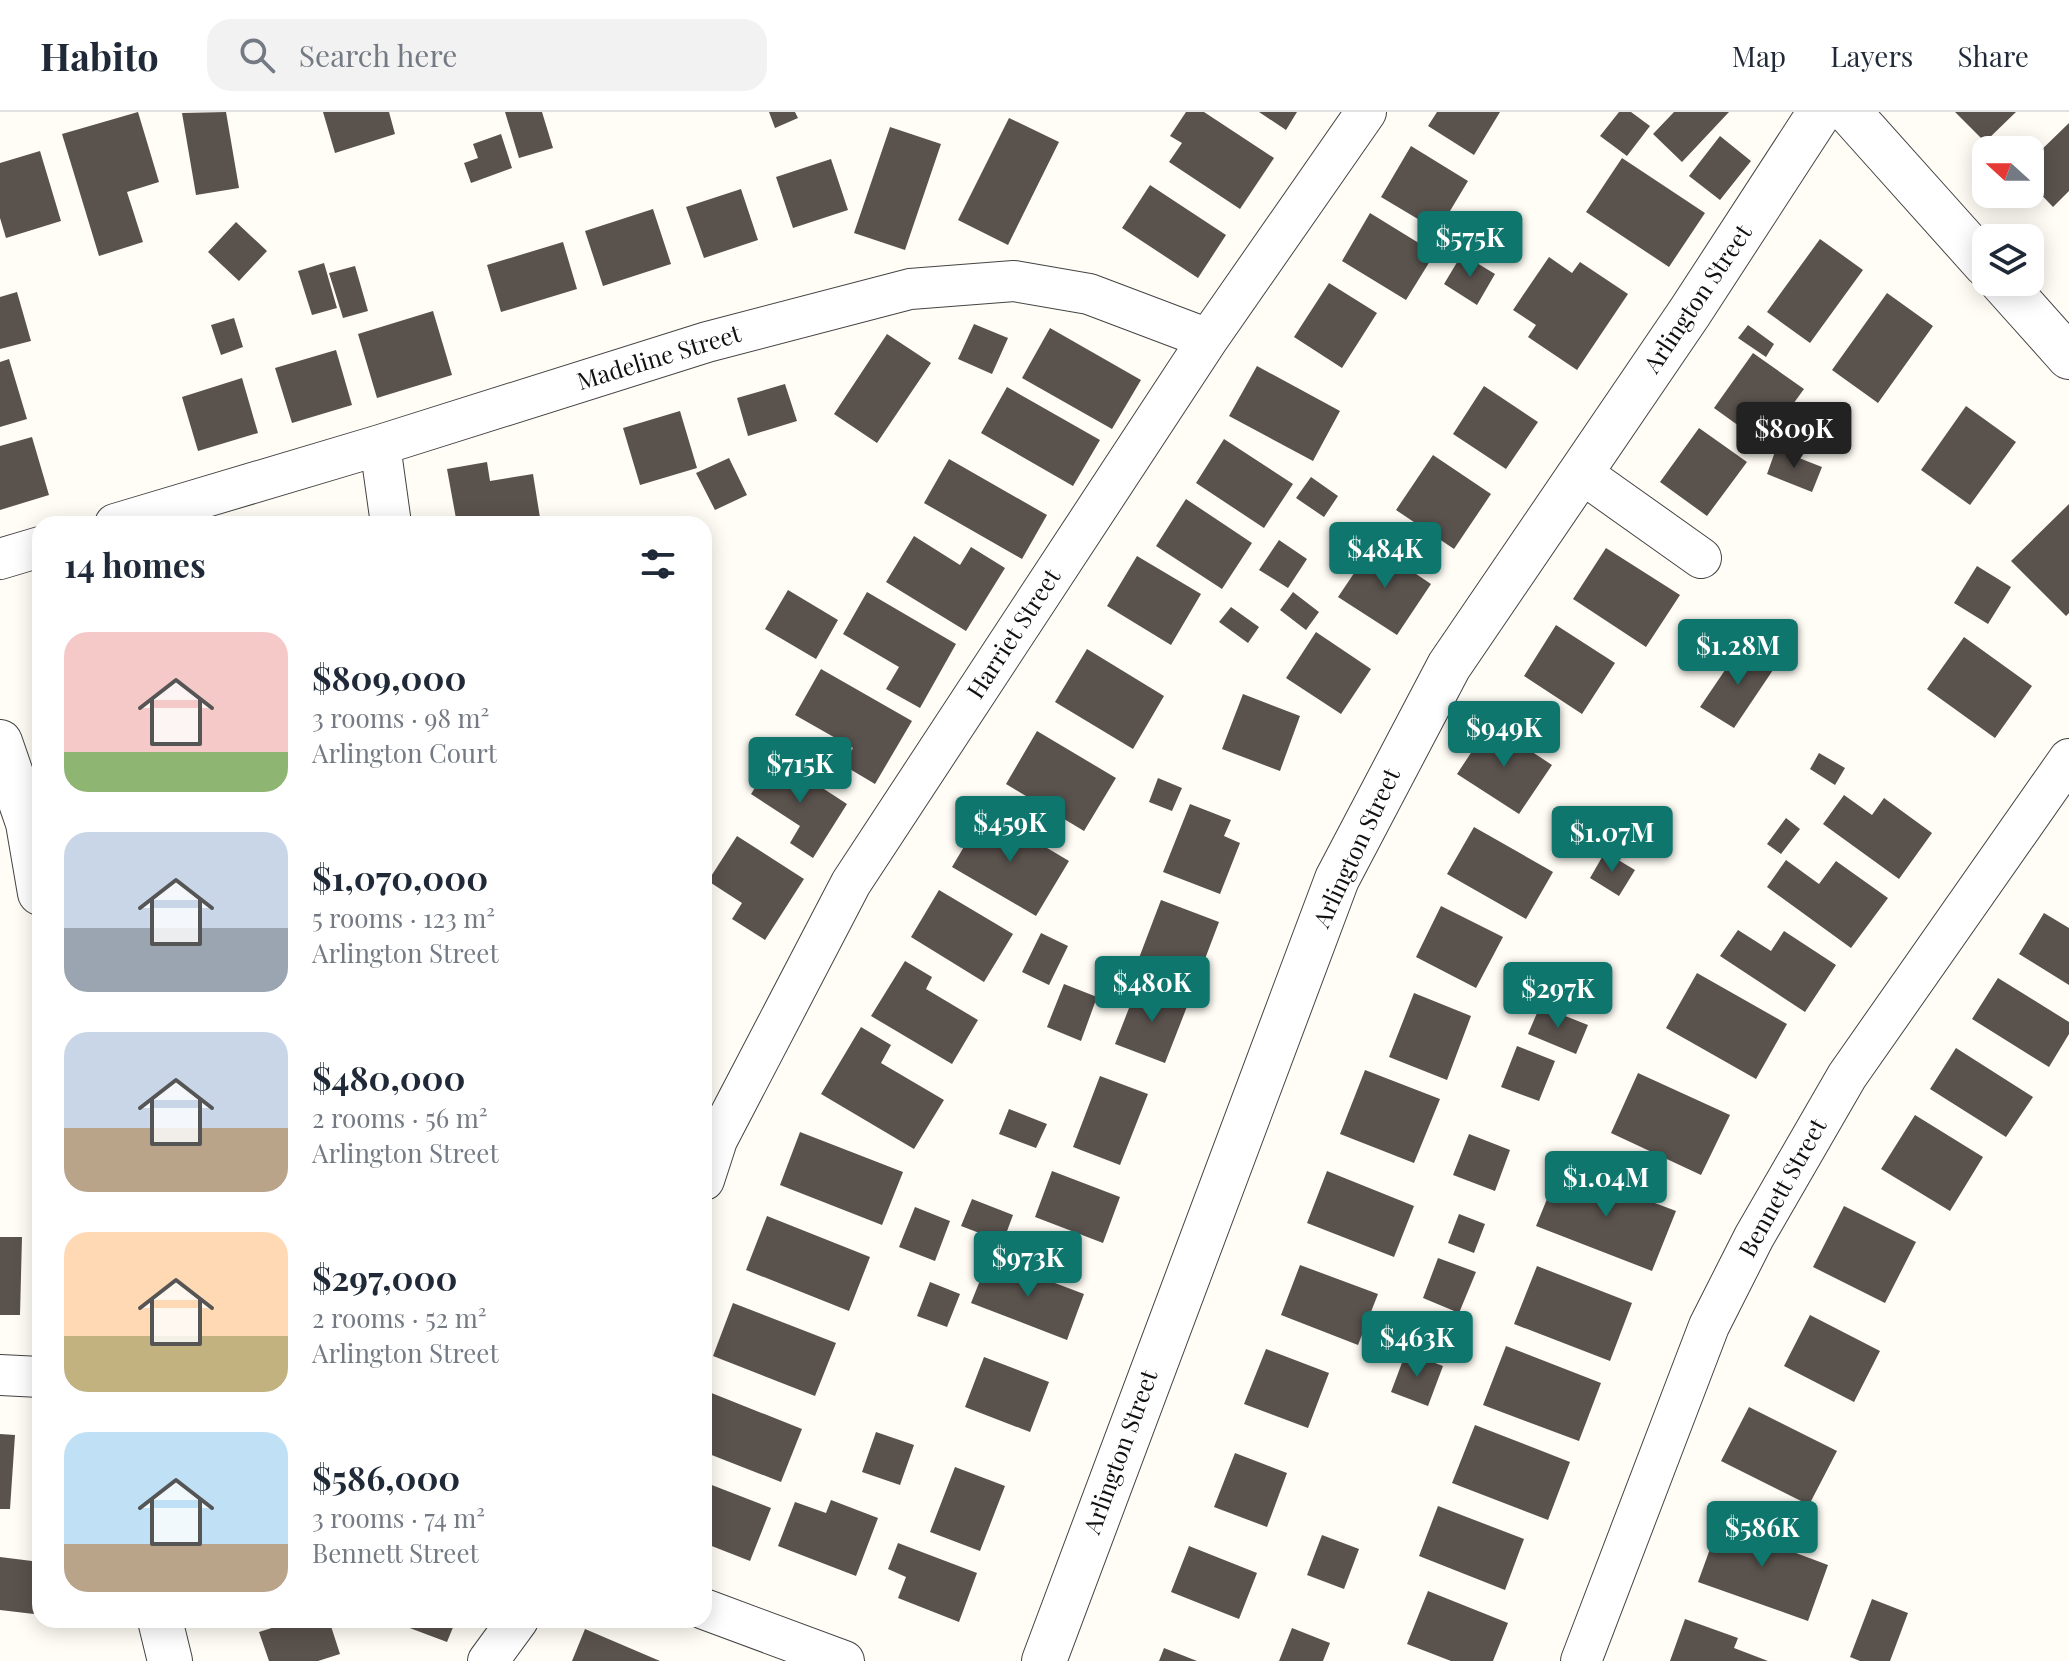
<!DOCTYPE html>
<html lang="en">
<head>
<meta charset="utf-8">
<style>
	body { margin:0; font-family:"Playfair Display",serif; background:#f2f2f3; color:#1f2937; height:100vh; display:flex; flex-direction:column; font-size:30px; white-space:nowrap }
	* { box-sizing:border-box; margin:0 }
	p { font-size:26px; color:#747a83 }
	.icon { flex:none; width:44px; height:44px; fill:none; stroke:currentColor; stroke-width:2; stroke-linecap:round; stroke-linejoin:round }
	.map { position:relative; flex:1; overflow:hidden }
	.sheet { position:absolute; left:32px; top:404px; width:680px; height:1112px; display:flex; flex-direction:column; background:#fff; border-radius:24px; box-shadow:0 4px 20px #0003 }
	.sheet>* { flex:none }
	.needle { width:52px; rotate:291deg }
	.fabs { position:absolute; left:1972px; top:24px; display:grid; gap:16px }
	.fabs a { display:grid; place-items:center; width:72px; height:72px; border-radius:16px; background:#fff; box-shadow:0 4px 20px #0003; font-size:40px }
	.price { position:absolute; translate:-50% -68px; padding:0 18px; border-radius:8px; background:#0f766e; color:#fff; font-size:26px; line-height:52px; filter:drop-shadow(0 2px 4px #0008) }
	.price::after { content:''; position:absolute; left:50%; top:48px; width:24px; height:18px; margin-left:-12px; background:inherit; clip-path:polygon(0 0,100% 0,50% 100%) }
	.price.selected { background:#222; color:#fff }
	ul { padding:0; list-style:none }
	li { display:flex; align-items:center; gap:24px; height:200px; padding:0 32px }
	li span { display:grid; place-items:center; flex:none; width:224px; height:160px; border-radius:24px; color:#555 }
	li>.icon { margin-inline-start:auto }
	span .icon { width:96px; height:96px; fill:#fffc; stroke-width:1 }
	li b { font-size:34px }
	h2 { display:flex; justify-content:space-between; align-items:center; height:96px; padding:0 32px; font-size:34px }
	header { display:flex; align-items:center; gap:48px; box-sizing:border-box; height:112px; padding:0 40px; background:#fff; border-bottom:2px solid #e0e1e3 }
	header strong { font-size:38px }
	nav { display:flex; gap:44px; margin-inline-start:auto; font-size:28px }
	.search { width:560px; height:72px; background:#f2f2f3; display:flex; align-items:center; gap:20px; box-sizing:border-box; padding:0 28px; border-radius:24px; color:#747a83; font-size:30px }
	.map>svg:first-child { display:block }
	.building { fill:#5a524d }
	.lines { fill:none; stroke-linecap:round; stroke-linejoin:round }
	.minor-casing { stroke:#444; stroke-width:42 }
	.tertiary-casing { stroke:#444; stroke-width:46 }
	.minor { stroke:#fff; stroke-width:40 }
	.tertiary { stroke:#fff; stroke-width:44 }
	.labels { text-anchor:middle; stroke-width:8; stroke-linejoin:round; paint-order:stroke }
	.street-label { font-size:24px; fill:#111; stroke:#fff }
</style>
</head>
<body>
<header>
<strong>Habito</strong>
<div class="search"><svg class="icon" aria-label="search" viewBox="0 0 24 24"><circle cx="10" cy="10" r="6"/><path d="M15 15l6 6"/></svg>Search here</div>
<nav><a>Map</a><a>Layers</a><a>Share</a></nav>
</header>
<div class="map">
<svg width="2069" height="1549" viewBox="0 0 2069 1549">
	<rect width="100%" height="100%" fill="#fffdf5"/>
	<path class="building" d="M138,0L159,70L127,80L143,130L99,144L62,22Z
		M226,0L239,76L196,83L182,1Z
		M323,0H389L395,22L335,41Z
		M505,0H542L553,36L519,46Z
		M769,0H795L798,6L775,16Z
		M1186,0H1204L1274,46L1240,97L1169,50L1182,31L1170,24Z
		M1259,0H1297L1286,18Z
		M1437,0H1500L1474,43L1428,14Z
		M1619,0H1631L1650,14L1627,44L1600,24Z
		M1674,0H1729L1682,50L1653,22Z
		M1955,0H2016L1985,30Z
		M1009,6L1059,30L1008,133L958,108Z
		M2069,11V79L2053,95L2030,71V49Z
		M890,15L941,32L905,138L854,121Z
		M501,22L512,56L471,71L464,51L478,46L473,32Z
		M1720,24L1751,49L1720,88L1689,64Z
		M1411,34L1468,69L1438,119L1381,85Z
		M40,39L61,109L6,126L0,106V51Z
		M1622,46L1705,101L1669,155L1586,100Z
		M831,47L848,98L793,116L776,65Z
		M1150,73L1226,123L1198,166L1122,116Z
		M741,77L758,128L704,146L686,95Z
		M653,97L671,152L603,174L585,119Z
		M1370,101L1435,141L1406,188L1342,149Z
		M236,110L267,139L239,169L208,140Z
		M1820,127L1863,158L1810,231L1767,200Z
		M563,130L577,177L501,200L487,153Z
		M1462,142L1495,162L1477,193L1444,172Z
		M1549,145L1572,161L1580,150L1628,182L1577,258L1528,225L1536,213L1513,198Z
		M324,151L337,196L312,203L298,159Z
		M355,154L368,199L343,206L329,161Z
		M1329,171L1377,201L1342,256L1294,225Z
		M17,180L31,229L0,237V185Z
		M1887,181L1933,214L1878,291L1832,258Z
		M433,199L452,263L377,286L358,222Z
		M234,206L243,235L221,243L211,213Z
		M974,212L1008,226L992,262L958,247Z
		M1748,213L1774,232L1766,245L1738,226Z
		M1050,216L1141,268L1112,317L1022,266Z
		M887,222L931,251L877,331L834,302Z
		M336,238L352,293L292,311L275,256Z
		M1753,241L1804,277L1764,332L1714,296Z
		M9,247L27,307L0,315V250Z
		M1257,254L1340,299L1313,349L1229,304Z
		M242,266L258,321L198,339L182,285Z
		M785,272L797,309L748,324L737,286Z
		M1484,274L1538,310L1506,357L1453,322Z
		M1007,275L1100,328L1073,374L981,321Z
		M1966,294L2016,330L1970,393L1921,358Z
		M680,299L697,356L640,373L623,316Z
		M1699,316L1747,350L1707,404L1660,370Z
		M32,325L49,383L0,398V334Z
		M1224,327L1293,372L1264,416L1196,371Z
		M1776,337L1822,355L1812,380L1767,362Z
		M1433,343L1491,382L1454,437L1396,398Z
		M729,346L747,383L715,398L696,361Z
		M949,347L1047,403L1022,447L924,391Z
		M487,350L490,369L533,362L541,412H457L447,357Z
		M1311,365L1338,384L1324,405L1296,386Z
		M1186,387L1252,431L1222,477L1156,434Z
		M2069,392V501L2066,504L2011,449Z
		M914,424L960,453L971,435L1005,456L966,519L886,470Z
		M1279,428L1307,447L1288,476L1259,458Z
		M1373,433L1431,472L1397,523L1338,485Z
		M1606,436L1680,483L1646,535L1573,487Z
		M1137,444L1201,482L1171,533L1107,494Z
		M1977,454L2011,475L1988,512L1954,491Z
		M788,478L838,508L816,547L765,517Z
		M867,480L956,532L920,596L886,577L899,555L843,522Z
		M1293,480L1319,500L1306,518L1280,498Z
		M1231,495L1259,515L1248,531L1219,510Z
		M1556,513L1615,551L1582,602L1524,564Z
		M1316,520L1371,557L1341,602L1286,566Z
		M1964,525L2032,574L1995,626L1927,577Z
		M1742,533L1775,555L1734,616L1700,595Z
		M1087,537L1164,584L1133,637L1055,590Z
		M821,557L912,609L875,672L843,653L853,636L795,603Z
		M1243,582L1300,604L1280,659L1222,637Z
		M1490,612L1552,653L1519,702L1457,662Z
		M1037,619L1116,666L1084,719L1006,672Z
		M1819,641L1845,656L1835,673L1810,657Z
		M775,645L847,692L813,746L790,731L800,714L751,682Z
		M1158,666L1182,676L1172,699L1149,690Z
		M1844,683L1872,703L1884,686L1932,721L1899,767L1823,712Z
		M1190,692L1231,708L1224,724L1240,731L1220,782L1163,760Z
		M985,699L1069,749L1036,804L952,755Z
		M1786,706L1800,717L1781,742L1767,732Z
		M1474,715L1553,760L1526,807L1447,762Z
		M737,724L804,767L765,828L732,807L742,791L708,769Z
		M1605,740L1635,758L1619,784L1590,766Z
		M1786,748L1819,772L1836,749L1888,786L1851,836L1767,775Z
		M939,778L1013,822L984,870L911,825Z
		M1161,788L1219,810L1197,868L1139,846Z
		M1441,794L1503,825L1476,876L1416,845Z
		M2044,801L2069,816V873L2019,842Z
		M1738,818L1771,839L1784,819L1836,853L1805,900L1720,844Z
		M1041,821L1068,834L1049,873L1022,860Z
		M905,849L932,865L926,877L978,908L952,952L871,904Z
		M1697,861L1787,912L1756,967L1666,916Z
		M1998,866L2069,910V922L2049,955L1972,907Z
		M1064,872L1097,885L1081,929L1047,915Z
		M1138,873L1188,892L1165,951L1115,932Z
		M1414,881L1471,904L1447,968L1389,945Z
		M1540,894L1588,913L1576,942L1528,922Z
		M861,915L891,933L881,951L944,988L914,1037L821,982Z
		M1517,934L1555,949L1539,989L1501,975Z
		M1956,936L2033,985L2006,1025L1930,977Z
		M1365,958L1440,987L1414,1051L1340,1022Z
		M1638,961L1730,1003L1701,1063L1611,1021Z
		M1100,964L1148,982L1120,1053L1073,1035Z
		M1009,997L1047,1012L1036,1036L999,1022Z
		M1915,1003L1983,1045L1950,1099L1881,1057Z
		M800,1020L903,1060L882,1113L780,1073Z
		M1469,1022L1510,1038L1495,1079L1453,1063Z
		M1560,1055L1676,1099L1652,1159L1536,1114Z
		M1052,1059L1120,1085L1103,1131L1035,1105Z
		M1327,1059L1414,1094L1394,1145L1307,1111Z
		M972,1087L1013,1103L1003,1130L961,1114Z
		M1844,1094L1916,1130L1885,1191L1813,1155Z
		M915,1095L950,1109L935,1149L899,1135Z
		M1459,1102L1485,1112L1474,1141L1448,1131Z
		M767,1104L870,1145L849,1199L746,1158Z
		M0,1125H22L20,1203H0Z
		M989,1146L1084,1182L1067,1228L971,1191Z
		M1438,1146L1476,1160L1459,1201L1423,1186Z
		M1300,1153L1378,1182L1358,1233L1281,1203Z
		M1537,1154L1632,1191L1610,1249L1514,1212Z
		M930,1170L960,1182L947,1215L917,1204Z
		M733,1191L836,1231L815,1284L713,1244Z
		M1810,1203L1880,1239L1854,1290L1784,1254Z
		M1506,1234L1601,1271L1579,1329L1483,1293Z
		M1266,1237L1329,1261L1308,1316L1244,1292Z
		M1406,1240L1443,1254L1428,1294L1391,1280Z
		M984,1245L1049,1270L1030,1320L965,1295Z
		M704,1278L802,1317L781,1370L704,1340Z
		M1749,1295L1837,1339L1809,1393L1721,1349Z
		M1475,1313L1570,1350L1548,1408L1452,1371Z
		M876,1320L914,1333L900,1373L862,1360Z
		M0,1322L15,1323L10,1397H0Z
		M1235,1341L1287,1361L1267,1415L1214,1395Z
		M955,1355L1005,1374L980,1439L930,1420Z
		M704,1370L771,1396L750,1449L704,1431Z
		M831,1388L878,1406L856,1464L778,1434L795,1390L826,1401Z
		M1438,1394L1524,1427L1505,1478L1419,1444Z
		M1723,1401L1784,1423L1780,1435L1828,1453L1808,1509L1698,1470Z
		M1322,1423L1359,1437L1344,1477L1307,1463Z
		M898,1431L977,1461L959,1510L898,1486L906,1465L888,1457Z
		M1189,1434L1257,1461L1239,1507L1171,1480Z
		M0,1445L40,1450L34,1502L0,1498Z
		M1428,1479L1508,1511L1493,1549H1451L1407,1532Z
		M1872,1487L1908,1501L1890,1549H1860L1850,1545Z
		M1685,1507L1738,1526L1734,1536L1768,1549H1670Z
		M297,1508H329L340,1542L318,1549H269L259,1520Z
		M401,1508H456L447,1530L399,1512Z
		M1292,1516L1330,1531L1323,1549H1279Z
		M585,1517L660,1549H572Z
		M1164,1536L1197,1549H1159Z"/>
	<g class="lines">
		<g class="minor-casing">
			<path id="minor" d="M380,333L391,412
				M1580,360L1701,446
				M115,412L380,333L707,230L910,177L1014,169L1089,182L1208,227
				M0,447L40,435
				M704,1068L717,1028L851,771L1208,227L1366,0
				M0,1263L40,1265
				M704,1497L844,1549
				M488,1549L518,1508
				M1581,1549L1709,1214L1754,1125L1847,964L2069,647"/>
		</g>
		<g class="tertiary-casing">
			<path id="tertiary" d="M1849,0L1986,153
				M2002,170L2069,245
				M0,630L28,711L40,781
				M160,1508L170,1549
				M1044,1549L1337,767L1449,554L1690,200L1820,0"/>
		</g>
		<use href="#minor" class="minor"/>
		<use href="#tertiary" class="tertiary"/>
	</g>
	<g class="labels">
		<g class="street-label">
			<text transform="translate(1698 187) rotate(-56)" y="8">Arlington Street</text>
			<text transform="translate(659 246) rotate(-17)" y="8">Madeline Street</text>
			<text transform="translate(1014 522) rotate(-57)" y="8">Harriet Street</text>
			<text transform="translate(1357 736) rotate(-65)" y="8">Arlington Street</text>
			<text transform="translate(1783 1076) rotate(-61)" y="8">Bennett Street</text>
			<text transform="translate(1121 1340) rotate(-70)" y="8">Arlington Street</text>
		</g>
	</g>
</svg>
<div class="fabs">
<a><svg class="needle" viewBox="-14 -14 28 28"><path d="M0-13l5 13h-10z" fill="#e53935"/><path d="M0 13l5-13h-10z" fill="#747a83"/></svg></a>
<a><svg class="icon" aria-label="layers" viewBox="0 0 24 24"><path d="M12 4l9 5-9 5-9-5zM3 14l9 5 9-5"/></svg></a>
</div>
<b class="price" style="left:1470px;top:167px">$575K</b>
<b class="price selected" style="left:1794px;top:358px">$809K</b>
<b class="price" style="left:1385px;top:478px">$484K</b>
<b class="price" style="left:1738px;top:575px">$1.28M</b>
<b class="price" style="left:1504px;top:657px">$949K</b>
<b class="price" style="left:800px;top:693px">$715K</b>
<b class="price" style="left:1010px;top:752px">$459K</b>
<b class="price" style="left:1612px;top:762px">$1.07M</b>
<b class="price" style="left:1152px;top:912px">$480K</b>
<b class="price" style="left:1558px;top:918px">$297K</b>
<b class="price" style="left:1606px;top:1107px">$1.04M</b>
<b class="price" style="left:1028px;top:1187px">$973K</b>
<b class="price" style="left:1417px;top:1267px">$463K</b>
<b class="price" style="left:1762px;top:1457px">$586K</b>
<section class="sheet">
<h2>14 homes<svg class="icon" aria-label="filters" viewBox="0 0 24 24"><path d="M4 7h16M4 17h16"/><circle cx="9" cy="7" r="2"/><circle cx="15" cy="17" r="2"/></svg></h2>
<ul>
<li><span style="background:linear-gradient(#f6c9c9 75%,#8fb573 0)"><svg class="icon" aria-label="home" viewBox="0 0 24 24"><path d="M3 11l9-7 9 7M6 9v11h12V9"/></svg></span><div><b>$809,000</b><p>3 rooms · 98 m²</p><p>Arlington Court</p></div></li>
<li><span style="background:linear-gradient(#c9d6e8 60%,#9aa5b1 0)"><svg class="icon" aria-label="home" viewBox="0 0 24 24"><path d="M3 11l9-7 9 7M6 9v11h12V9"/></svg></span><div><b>$1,070,000</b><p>5 rooms · 123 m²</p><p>Arlington Street</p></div></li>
<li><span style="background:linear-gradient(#c9d6e8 60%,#b9a48a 0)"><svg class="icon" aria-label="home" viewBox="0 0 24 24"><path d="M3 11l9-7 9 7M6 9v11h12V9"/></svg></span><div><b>$480,000</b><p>2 rooms · 56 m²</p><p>Arlington Street</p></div></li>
<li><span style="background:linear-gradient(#ffd9b3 65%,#c2b280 0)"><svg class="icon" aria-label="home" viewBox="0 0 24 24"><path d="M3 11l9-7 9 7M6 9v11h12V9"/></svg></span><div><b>$297,000</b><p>2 rooms · 52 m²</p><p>Arlington Street</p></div></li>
<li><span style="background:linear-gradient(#bfe0f5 70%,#b9a48a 0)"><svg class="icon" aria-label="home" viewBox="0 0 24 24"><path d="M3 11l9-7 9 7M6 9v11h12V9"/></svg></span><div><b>$586,000</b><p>3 rooms · 74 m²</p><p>Bennett Street</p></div></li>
</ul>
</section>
</div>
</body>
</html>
